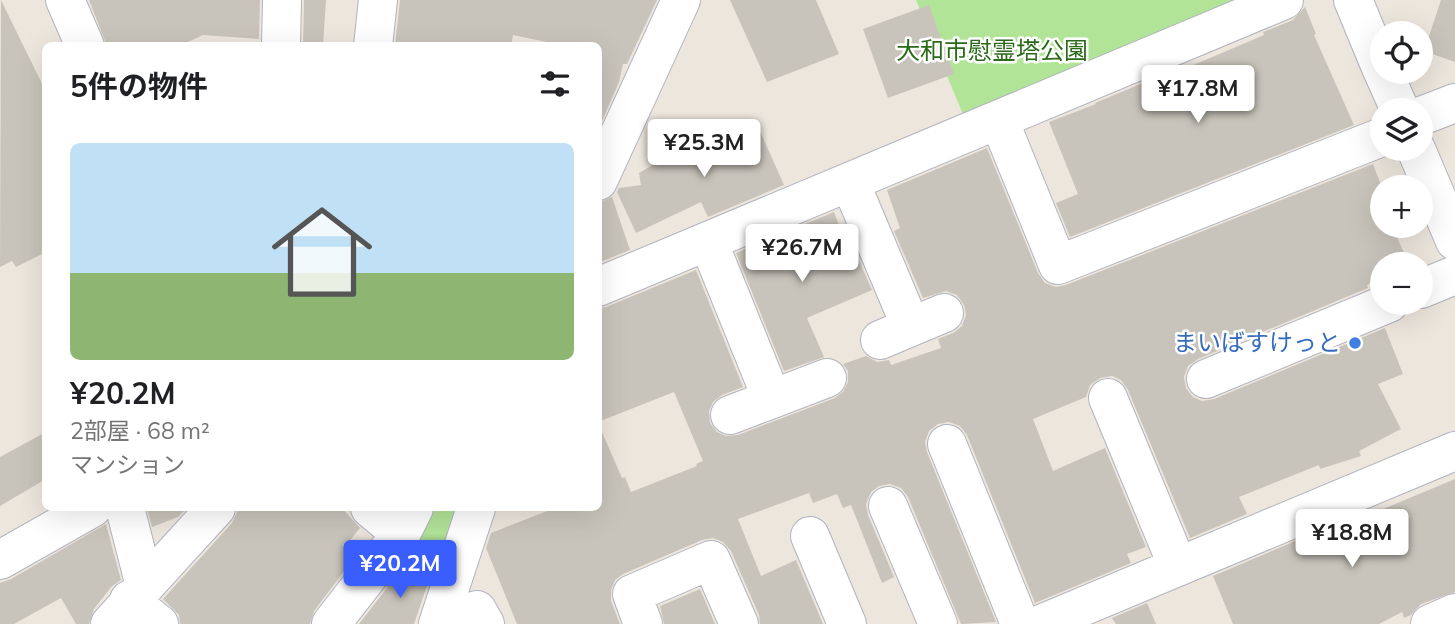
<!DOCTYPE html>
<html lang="ja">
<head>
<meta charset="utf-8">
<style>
	body { margin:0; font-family:Mulish,"Noto Sans JP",sans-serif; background:#f6f6f6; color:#202124; height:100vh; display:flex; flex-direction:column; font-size:26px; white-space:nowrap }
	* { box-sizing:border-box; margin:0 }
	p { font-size:23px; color:#757577 }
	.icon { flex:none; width:38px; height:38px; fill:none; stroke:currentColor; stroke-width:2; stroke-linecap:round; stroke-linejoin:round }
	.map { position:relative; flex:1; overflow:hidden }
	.details { position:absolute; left:42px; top:42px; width:560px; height:469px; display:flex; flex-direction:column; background:#fff; border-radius:10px; box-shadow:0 7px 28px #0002 }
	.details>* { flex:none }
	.buttons { position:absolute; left:1370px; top:21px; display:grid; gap:14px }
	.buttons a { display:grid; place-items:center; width:63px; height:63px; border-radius:50%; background:#fff; box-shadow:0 7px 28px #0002; font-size:35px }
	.price { position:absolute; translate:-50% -60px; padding:0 16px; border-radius:7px; background:#fff; color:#222; font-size:23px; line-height:46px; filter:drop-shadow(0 2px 4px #0008) }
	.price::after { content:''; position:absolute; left:50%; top:42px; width:21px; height:16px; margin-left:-10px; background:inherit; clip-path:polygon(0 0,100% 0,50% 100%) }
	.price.selected { background:#3a5efd; color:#fff }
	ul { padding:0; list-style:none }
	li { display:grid; align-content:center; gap:14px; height:371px; padding:0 28px }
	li+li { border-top:2px solid #e0e0e0 }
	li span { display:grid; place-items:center; height:217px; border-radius:10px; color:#555 }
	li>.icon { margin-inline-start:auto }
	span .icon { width:126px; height:126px; fill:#fffc; stroke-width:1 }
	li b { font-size:30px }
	h2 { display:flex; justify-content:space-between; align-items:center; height:84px; padding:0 28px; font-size:30px }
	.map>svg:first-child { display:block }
	.green { fill:#b2e498 }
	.building { fill:#c9c4bb }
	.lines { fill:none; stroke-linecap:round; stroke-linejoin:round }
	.minor-casing { stroke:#b1b3bf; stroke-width:40 }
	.minor { stroke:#fff; stroke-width:38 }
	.shop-dot { fill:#3f7fe0; stroke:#fff; stroke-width:2.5 }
	.labels { text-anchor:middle; stroke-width:5; stroke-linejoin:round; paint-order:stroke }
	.park-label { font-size:24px; fill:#2a6a19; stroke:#fff }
	.shop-label { font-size:24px; fill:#366cbe; stroke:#fff; text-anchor:end }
</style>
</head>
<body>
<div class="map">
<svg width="1455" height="624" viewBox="0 0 1455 624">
	<rect width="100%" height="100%" fill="#ede6dd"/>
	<path class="green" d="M916,0H1251L964,117Z
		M421,508H465L447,560L438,559L413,531Z"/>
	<path class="building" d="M1,0L46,92V252L16,267L12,261L0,267Z
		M89,0H260L259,39L203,35L179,46H107Z
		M304,0H326L323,46H303Z
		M400,0H657L627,64H623L619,82L601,123H598V46H566L513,35L511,46H395Z
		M730,0H816L839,54L767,82Z
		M1441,0H1455V62L1424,51Z
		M929,5L954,74L888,98L863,29Z
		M1305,7L1316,34L1314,35L1354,125L1070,237L1056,203L1078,194L1049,122L1096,104L1095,103L1162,75L1163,78L1264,35L1263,32L1293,20Z
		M755,120L784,185L708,217L701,202L636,233L617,192L619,188L641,185L639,173L663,159L664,161Z
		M987,148L1038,273L1045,283L1056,287L1066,285L1373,164L1382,188V226H1392L1409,264H1382V277L1367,285L1368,288L1198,359L1188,366L1184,377L1186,388L1193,397L1202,401L1214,399L1385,328L1403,374L1378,384L1401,429L1359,451L1361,456L1320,469L1319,465L1239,497L1247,514L1190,538L1128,390L1121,380L1112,376L1100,378L1090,385L1086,397L1033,419L1053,471L1105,448L1146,547L1127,554L1131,563L1035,603L967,435L960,426L949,422L938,424L929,431L925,442L927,452L996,622L961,624L908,497L901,488L890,484L879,486L871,492L866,504L868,515L894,577L882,583L851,505L843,508L837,494L813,503L809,493L738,519L761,576L796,560L823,624H760L759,615L731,551L723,542L713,538L702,540L623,574L615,580L611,590V601L620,624H517L486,548L491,533L555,508H598V423L622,478L625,477L631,492L697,466L696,464L703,461L674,392L598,422V308L606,307L696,270L743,387L722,395L713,402L709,411L710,423L717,432L726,436L738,435L835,398L843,392L848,382V371L843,364L866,356L877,362L889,360L891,365L941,348L938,339L953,333L962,326L966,315L964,305L957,295L946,291L923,298L894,231L900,228L887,190Z
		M612,197L630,250L598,263V203Z
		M834,212L848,249L853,247L872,290L807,318L824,357L784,371L736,253Z
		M46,432V479L0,506V457Z
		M1455,479V592L1421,604L1411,615L1404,618L1402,612L1379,624H1233L1213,576L1338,523L1340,527Z
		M147,508H187L178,517L152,527Z
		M239,508H342L360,528L347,544L361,549L314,611L310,624H180L179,615L163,599L232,523Z
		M106,524L121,580L112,586L94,609L89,624H76L61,598L14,624H0V583L11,579Z
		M404,566L430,577L414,624H359Z
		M700,589L715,624H664L660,606Z
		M1147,603L1156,624H1116L1112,618Z"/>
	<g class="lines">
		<g class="minor-casing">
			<path id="minor" d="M65,0L85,46
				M1353,0L1382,70
				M281,46L282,0
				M373,46L378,0
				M1383,72L1400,110
				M1421,116L1455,103
				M999,120L1058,265L1382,137
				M1416,149L1455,241
				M598,181L681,0
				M850,182L911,327
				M708,241L772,399
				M598,287L1284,0
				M1421,289L1455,275
				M880,340L944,313
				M1206,379L1389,303
				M1108,398L1178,567
				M730,415L827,378
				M947,444L1020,624
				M888,506L938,624
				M125,508L145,586
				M370,508L401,534
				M810,536L847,624
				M0,560L92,508
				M129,600L159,624
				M439,621L477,610L485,624
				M110,624L216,508
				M331,624L401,534L414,508
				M438,624L476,508
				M643,624L632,594L711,560L739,624
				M1041,624L1455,451
				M1430,624L1455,613"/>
		</g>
		<use href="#minor" class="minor"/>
	</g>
	<circle class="shop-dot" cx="1355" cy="343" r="7"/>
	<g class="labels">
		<g class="park-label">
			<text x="992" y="59">大和市慰霊塔公園</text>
		</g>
		<g class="shop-label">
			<text x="1341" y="351">まいばすけっと</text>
		</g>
	</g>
</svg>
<div class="buttons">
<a><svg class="icon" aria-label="locate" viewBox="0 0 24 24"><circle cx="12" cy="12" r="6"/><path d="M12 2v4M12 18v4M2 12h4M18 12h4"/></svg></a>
<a><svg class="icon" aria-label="layers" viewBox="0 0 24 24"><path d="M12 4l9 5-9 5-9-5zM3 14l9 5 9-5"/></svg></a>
<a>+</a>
<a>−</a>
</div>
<b class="price" style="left:1198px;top:125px">¥17.8M</b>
<b class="price" style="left:704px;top:179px">¥25.3M</b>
<b class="price" style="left:802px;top:284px">¥26.7M</b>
<b class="price" style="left:1352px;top:569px">¥18.8M</b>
<b class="price selected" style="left:400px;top:600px">¥20.2M</b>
<section class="details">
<h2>5件の物件<svg class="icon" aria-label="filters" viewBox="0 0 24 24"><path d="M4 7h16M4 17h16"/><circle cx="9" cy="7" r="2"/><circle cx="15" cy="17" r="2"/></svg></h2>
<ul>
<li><span style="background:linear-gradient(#bfe0f5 60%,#8fb573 0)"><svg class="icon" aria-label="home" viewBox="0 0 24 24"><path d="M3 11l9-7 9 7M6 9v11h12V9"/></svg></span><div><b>¥20.2M</b><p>2部屋 · 68 m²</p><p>マンション</p></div></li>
</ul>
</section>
</div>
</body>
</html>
